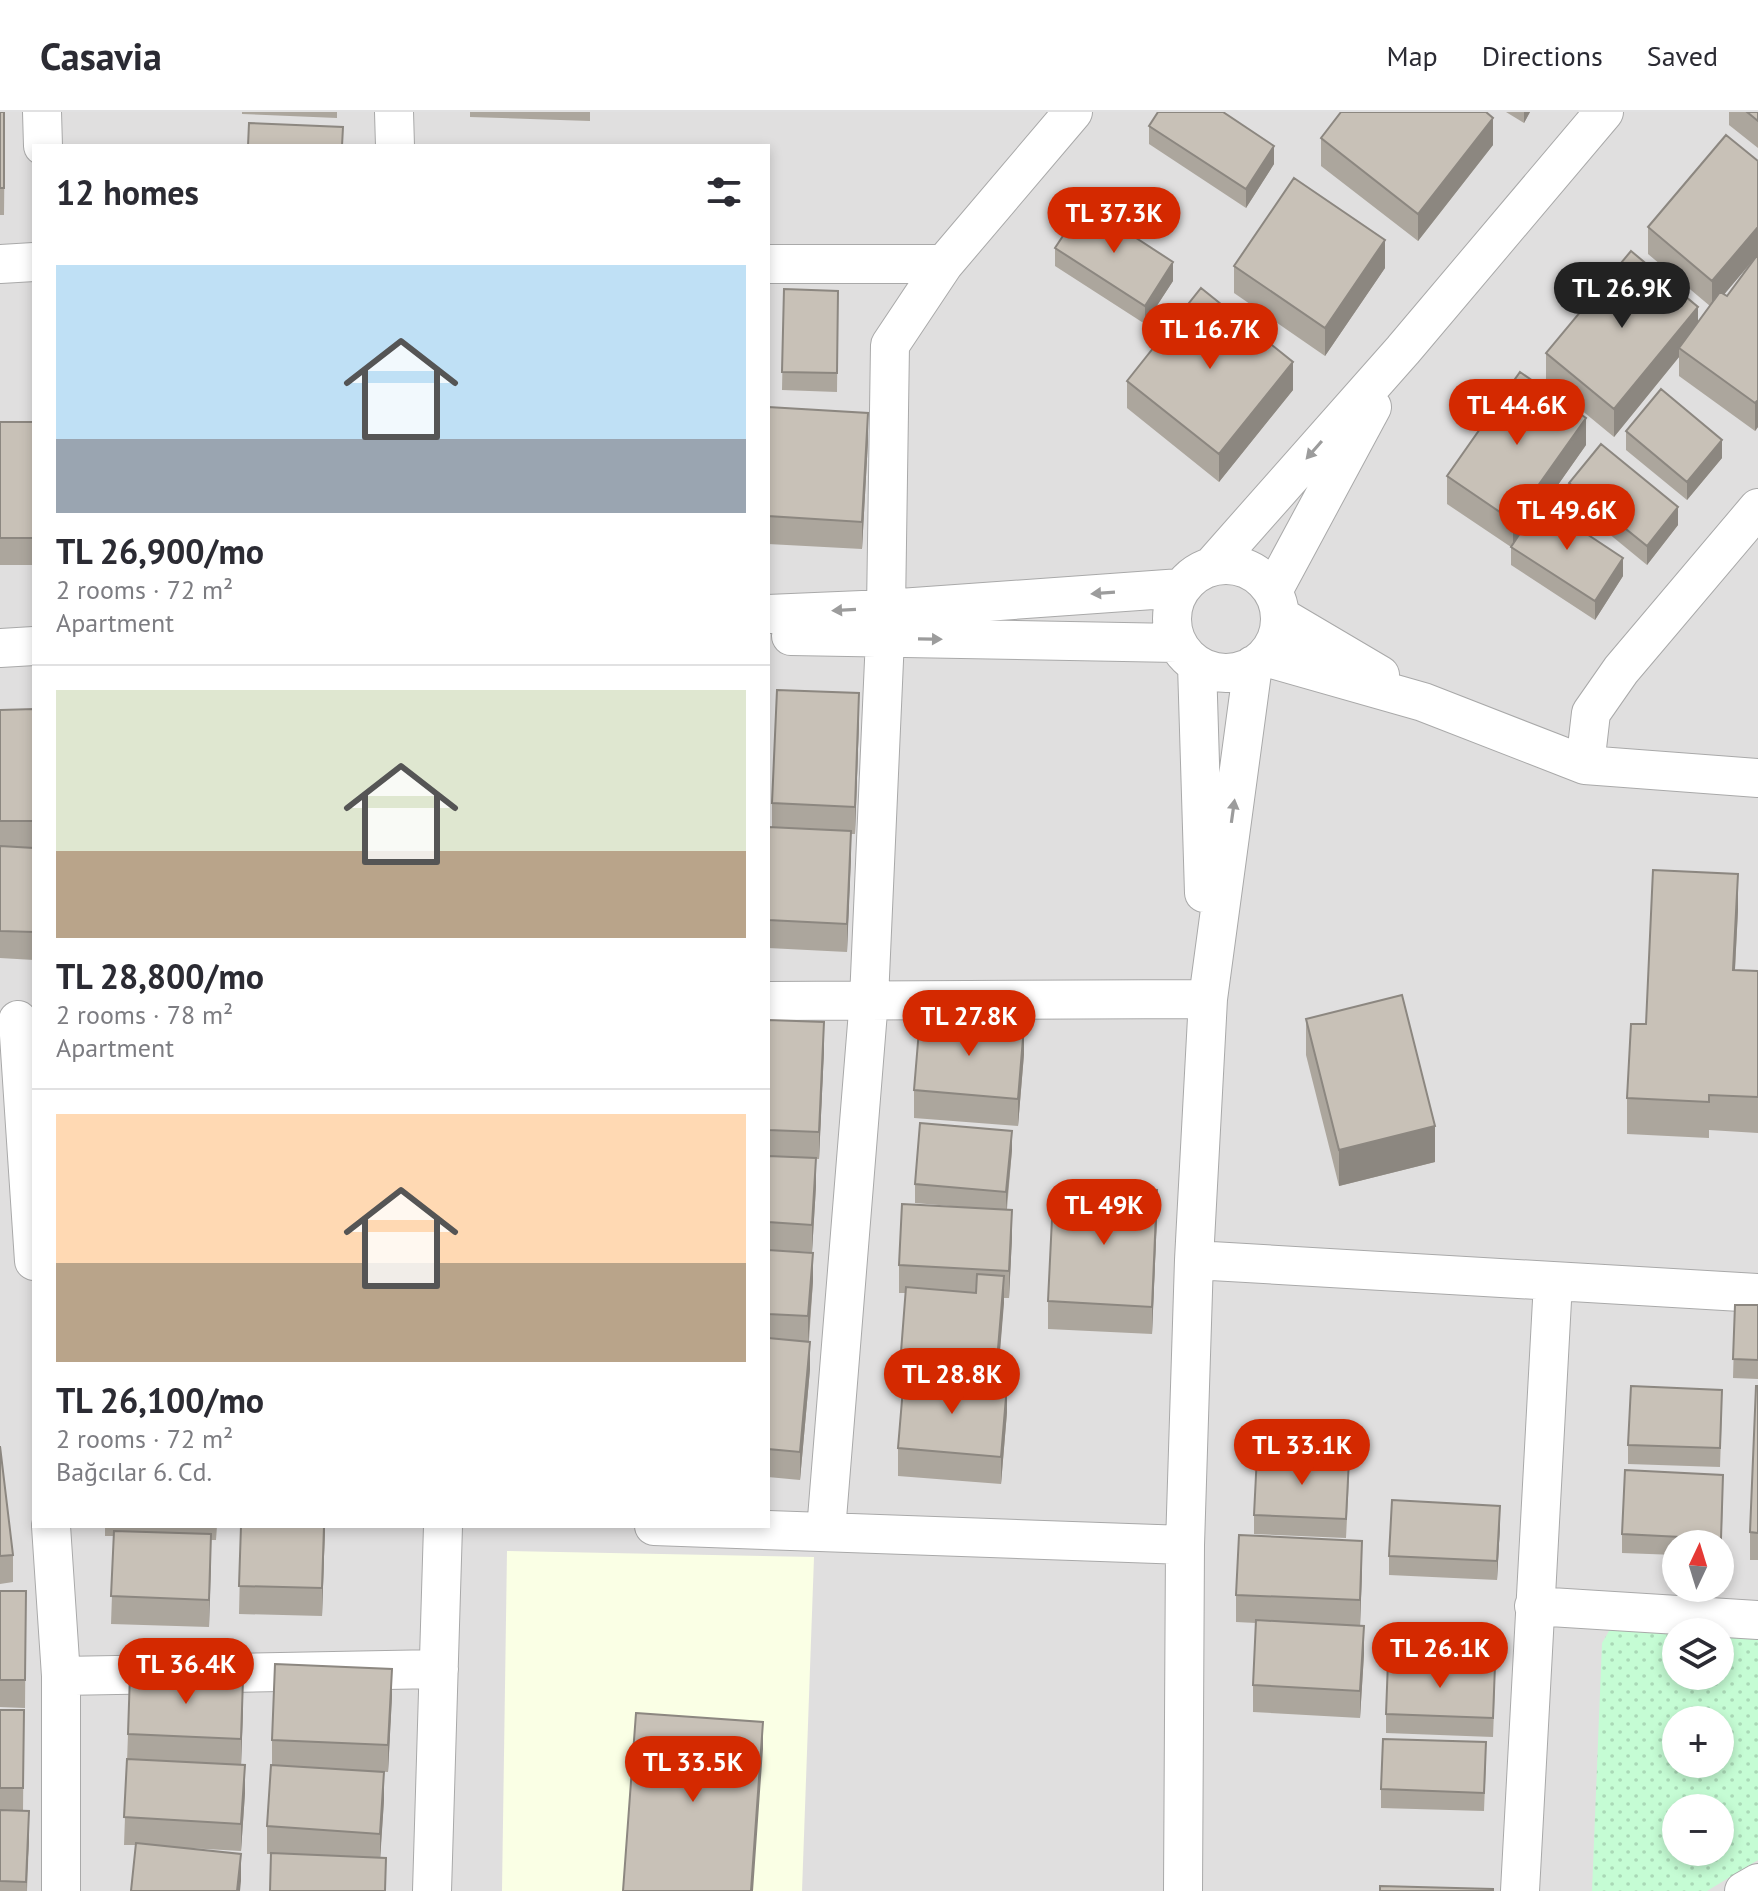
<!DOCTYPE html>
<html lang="en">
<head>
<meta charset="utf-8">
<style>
	body { margin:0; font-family:"PT Sans",sans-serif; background:#f7f7f7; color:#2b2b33; height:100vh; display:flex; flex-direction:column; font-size:30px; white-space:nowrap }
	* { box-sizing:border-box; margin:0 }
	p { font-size:26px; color:#7c7c81 }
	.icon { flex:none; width:44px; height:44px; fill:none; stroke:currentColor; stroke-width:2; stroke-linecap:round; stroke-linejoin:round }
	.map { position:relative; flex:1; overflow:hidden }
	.drawer { position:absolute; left:32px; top:32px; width:738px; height:1384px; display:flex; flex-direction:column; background:#fff; border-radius:0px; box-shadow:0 4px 12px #0003 }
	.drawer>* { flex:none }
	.needle { width:52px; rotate:4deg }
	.tools { position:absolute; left:1662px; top:1418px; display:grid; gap:16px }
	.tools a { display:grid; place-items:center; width:72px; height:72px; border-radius:50%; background:#fff; box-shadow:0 4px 12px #0003; font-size:40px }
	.price { position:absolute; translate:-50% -68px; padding:0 18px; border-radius:28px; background:#d42900; color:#fff; font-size:26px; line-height:52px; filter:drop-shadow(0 2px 4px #0008) }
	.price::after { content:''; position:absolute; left:50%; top:48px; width:24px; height:18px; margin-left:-12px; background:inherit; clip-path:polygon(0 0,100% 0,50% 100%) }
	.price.active { background:#222; color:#fff }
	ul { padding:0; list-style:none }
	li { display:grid; align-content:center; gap:16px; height:424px; padding:0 24px }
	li+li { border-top:2px solid #e1e1e2 }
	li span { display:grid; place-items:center; height:248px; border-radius:0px; color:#555 }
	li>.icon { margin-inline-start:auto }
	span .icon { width:144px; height:144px; fill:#fffc; stroke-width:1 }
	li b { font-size:34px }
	h2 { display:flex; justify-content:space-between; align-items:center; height:96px; padding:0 24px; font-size:34px }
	header { display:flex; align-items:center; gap:48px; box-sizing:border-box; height:112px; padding:0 40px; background:#fff; border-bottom:2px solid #e1e1e2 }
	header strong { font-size:38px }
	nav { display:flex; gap:44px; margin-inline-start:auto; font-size:28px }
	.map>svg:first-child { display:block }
	.residential { fill:#e0dfdf; fill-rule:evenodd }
	.education { fill:#faffe5 }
	.park { fill:url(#park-dots); fill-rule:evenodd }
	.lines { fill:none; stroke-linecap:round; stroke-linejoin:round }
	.minor-casing { stroke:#a9a9a9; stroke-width:40 }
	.minor { stroke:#fff; stroke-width:38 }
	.wall { fill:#aca69d; fill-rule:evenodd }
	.shaded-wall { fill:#8c8780 }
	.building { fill:#c8c1b7; stroke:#8c8780; stroke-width:2 }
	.oneway { fill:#9c9c9c }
</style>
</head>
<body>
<header>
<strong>Casavia</strong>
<nav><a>Map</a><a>Directions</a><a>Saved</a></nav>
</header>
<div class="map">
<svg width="1758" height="1779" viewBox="0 0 1758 1779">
	<defs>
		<pattern id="park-dots" width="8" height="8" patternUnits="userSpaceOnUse" patternTransform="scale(2)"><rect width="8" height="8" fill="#c5fcd4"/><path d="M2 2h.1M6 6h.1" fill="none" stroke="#a9d8b6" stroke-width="1.8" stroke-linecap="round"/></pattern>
	</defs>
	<rect width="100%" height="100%" fill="#f2f1e8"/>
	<path class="residential" d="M0,0H1758V1779H0ZM34,34H768V1414H34ZM1676,1432H1720V1476H1676ZM1676,1520H1720V1564H1676ZM1676,1608H1720V1652H1676ZM1676,1696H1720V1740H1676Z"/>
	<path class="education" d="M507,1439L814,1445L802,1779H502Z"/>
	<path class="park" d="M1613,1512L1758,1519V1748L1707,1779H1592L1602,1531ZM1676,1520H1720V1564H1676ZM1676,1608H1720V1652H1676ZM1676,1696H1720V1740H1676Z"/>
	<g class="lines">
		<g class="minor-casing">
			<path id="minor" d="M42,0L43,34
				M394,0L395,34
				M0,152L34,150
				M768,152H944L1073,0
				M1172 507a54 54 0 1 1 108 0a54 54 0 1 1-108 0Z
				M1212,454L1403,238L1604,0
				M1273,479L1372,295
				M886,497L890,233L944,152
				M768,502L886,497L1181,476
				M1280,504L1380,563
				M791,524L1177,531
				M0,536L34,534
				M1265,545L1423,590L1585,653L1758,666
				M1197,553L1204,781
				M1585,653L1591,601L1621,558L1758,396
				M768,889L1208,887
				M18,908L34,1149
				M1194,1148L1758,1181
				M51,1414L61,1564V1779
				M654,1414L1185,1433
				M826,1419L869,887L885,526
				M1534,1494L1758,1508
				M61,1564L439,1557
				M432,1779L443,1414
				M1183,1779L1185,1433L1194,1148L1208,887L1253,553
				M1520,1779L1553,1170
				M1744,1779L1758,1771"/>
		</g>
		<use href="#minor" class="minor"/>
	</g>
	<path class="wall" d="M0,0H5L4,103H0Z
		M242,0H337V6L242,2Z
		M470,0H590V9L470,5Z
		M1506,0H1530L1524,11Z
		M1729,0H1758V36L1729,13Z
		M1149,14L1274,52L1246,96L1149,32Z
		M1726,23L1758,49V315L1755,319L1679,264V245L1614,325L1546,269V241L1631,139L1698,195V210L1710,194L1648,142V115ZM1758,143L1727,184L1724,182Z
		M1321,26L1493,33L1418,129L1321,54Z
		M1055,136L1173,169L1145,212L1055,154Z
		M1234,154L1385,156L1325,244L1234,181Z
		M784,177L838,179L837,280L782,278Z
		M1127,269L1293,278L1219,370L1127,296Z
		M768,295L868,329L862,437L768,432Z
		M0,310H34V453H0Z
		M1626,319L1722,346L1687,388L1626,338Z
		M1586,333L1543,394L1623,464L1595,508L1511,453V435L1447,392V364Z
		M1569,371L1678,413L1647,453L1569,389Z
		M34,597V848L0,846V598Z
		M859,608L855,722H851L847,840L768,836V715H772V691Z
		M1738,798L1735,858L1758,859V1021L1709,1018V1026L1627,1022V986L1646,912Z
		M1306,907L1435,1050L1339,1074L1306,943Z
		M768,908L824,938L819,1047H816V1074L812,1140L768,1138Z
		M1024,942L1018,1014L914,1006V978Z
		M1012,1038L1007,1097L1012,1125L1009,1186H1004L997,1272L1007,1300L1001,1372L898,1364V1336L904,1268H901V1240L906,1181H899V1153L974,1096L915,1091V1072Z
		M1081,1087L1157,1105L1152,1222L1048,1217V1189Z
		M768,1138L813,1169L809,1229L810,1257L800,1368L768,1365Z
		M1735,1193H1758V1267L1733,1266Z
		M1758,1274V1448H1750V1420Z
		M1722,1297L1720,1355L1628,1352V1333Z
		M0,1334L13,1443V1470L0,1472Z
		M1349,1366L1346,1426L1254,1422V1403Z
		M1723,1382L1721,1446L1720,1432H1676V1443L1622,1441V1422Z
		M1500,1413L1497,1468L1389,1463V1444Z
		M105,1414H217L216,1428H211L209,1515L111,1512L114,1424H105Z
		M241,1414H325L322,1504L239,1502Z
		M1362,1456L1360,1514L1364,1542L1360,1606L1253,1600V1573L1256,1511L1236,1510V1483Z
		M0,1479H26L25,1596L0,1595Z
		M1495,1572L1493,1625L1386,1621V1602Z
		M392,1584L388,1660L363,1659L384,1688L380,1745L386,1746V1779H270L271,1742H267V1714L272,1653V1628Z
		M243,1595L241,1653L245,1681L241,1739L188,1736L241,1769L136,1733H124L128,1622Z
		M0,1598H24L23,1699L29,1727L27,1779H0Z
		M1486,1648L1484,1699L1381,1696V1677Z"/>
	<path class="shaded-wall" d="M1524,0H1530L1524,11Z
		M1493,6V33L1418,129V102Z
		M1274,34V52L1246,96V77Z
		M1758,115V142L1712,197V169Z
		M1385,128V156L1325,244V216Z
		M1173,150V169L1145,212V194Z
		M1698,195V222L1679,236V245L1614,325V297Z
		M1293,250V278L1219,370V342Z
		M1758,288V315L1755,319V291Z
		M868,301V329L862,437V410Z
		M1586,306V333L1513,437V409Z
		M1722,328V346L1687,388V370Z
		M1678,395V413L1647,453V434Z
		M1623,446V464L1595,508V489Z
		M859,581V608L855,722V695Z
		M851,719V747L847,840V812Z
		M1738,762V798L1733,893V858Z
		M824,910V938L819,1047V1020Z
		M1024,914V942L1018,1014V987Z
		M1435,1014V1050L1339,1074V1038Z
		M1012,1019V1038L1006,1099V1080Z
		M816,1046V1074L812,1140V1113Z
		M1157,1078V1105L1152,1222V1195Z
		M1012,1098V1125L1009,1186V1159Z
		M813,1141V1169L808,1232V1204Z
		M1004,1164V1191L997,1276V1249Z
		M810,1230V1257L800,1368V1340Z
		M1007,1273V1300L1001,1372V1345Z
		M1500,1394V1413L1497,1468V1449Z
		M324,1414H325L322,1504V1476Z
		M211,1422V1450L209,1515V1488Z
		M1362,1429V1456L1360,1515V1488Z
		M1364,1514V1542L1360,1606V1579Z
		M392,1557V1584L388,1660V1633Z
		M243,1567V1595L241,1655V1627Z
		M763,1610V1637L753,1779H751Z
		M245,1653V1681L241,1739V1712Z
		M384,1660V1688L380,1750V1722Z
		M29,1699V1727L26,1779V1770Z
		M241,1742V1769L240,1779H237Z"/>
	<path class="building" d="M0,0H4V76H0Z
		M1158,0H1223L1274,34L1246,77L1149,14Z
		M1341,0H1486L1493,6L1418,102L1321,26Z
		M1747,0H1758V9Z
		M249,11L343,15L342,34H248Z
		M1726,23L1758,49V115L1712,169L1648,115Z
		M1294,66L1385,128L1325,216L1234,154Z
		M1084,92L1173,150L1145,194L1055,136Z
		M1631,139L1698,195L1614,297L1546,241Z
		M1758,142V288L1755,291L1679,236L1720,180L1727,184Z
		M1201,176L1293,250L1219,342L1127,269Z
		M784,177L838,179L837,261L782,260Z
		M1520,260L1586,306L1513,409L1447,364Z
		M1661,277L1722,328L1687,370L1626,319Z
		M768,295L868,301L862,410L768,404Z
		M0,310H34V426H0Z
		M1601,332L1678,395L1647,434L1569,371Z
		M1540,391L1623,446L1595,489L1511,435Z
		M777,578L859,581L855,695L772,691Z
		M34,597V709H0V598Z
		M768,715L851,719L847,812L768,808Z
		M0,734L34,736V820L0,819Z
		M1653,758L1738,762L1733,858L1758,859V985L1709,983V990L1627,986L1631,912H1646Z
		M1402,883L1435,1014L1339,1038L1306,907Z
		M920,906L1024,914L1018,987L914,978Z
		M768,908L824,910L819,1020L768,1018Z
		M920,1011L1012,1019L1006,1080L915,1072Z
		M768,1044L816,1046L812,1113L768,1110Z
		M1082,1074L1157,1078L1152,1195L1048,1189L1053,1086L1081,1087Z
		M902,1092L1012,1098L1009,1159L899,1153Z
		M768,1138L813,1141L808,1204L768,1202Z
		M977,1162L1004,1164L997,1249L901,1240L906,1175L976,1181Z
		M1735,1193H1758V1248L1733,1247Z
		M768,1226L810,1230L800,1340L768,1337Z
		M904,1264L1007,1273L1001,1345L898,1336Z
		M1631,1274L1722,1278L1720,1336L1628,1333Z
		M1756,1274H1758V1421L1750,1420Z
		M0,1334L13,1443L0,1444Z
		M1257,1343L1349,1347L1346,1407L1254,1403Z
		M1625,1358L1723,1363L1721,1427L1622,1422Z
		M1392,1388L1500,1394L1497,1449L1389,1444Z
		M241,1414H324L322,1476L239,1474Z
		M114,1419L211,1422L209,1488L111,1484Z
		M1239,1423L1362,1429L1360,1488L1236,1483Z
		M0,1479H26L25,1568H0Z
		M1256,1508L1364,1514L1360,1579L1253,1573Z
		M1388,1549L1495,1553L1493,1606L1386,1602Z
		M275,1552L392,1557L388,1633L272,1628Z
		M130,1562L243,1567L241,1627L128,1622Z
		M0,1598H24L23,1676H0Z
		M636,1601L763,1610L751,1779H623Z
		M1383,1627L1486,1630L1484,1681L1381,1677Z
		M127,1647L245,1653L241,1712L124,1705Z
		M271,1653L384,1660L380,1722L267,1714Z
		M0,1698L29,1699L26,1770L0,1769Z
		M136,1731L241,1742L237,1779H131Z
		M271,1741L386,1746L385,1779H270Z
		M1380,1774L1493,1777V1779H1380Z"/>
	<defs><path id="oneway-solid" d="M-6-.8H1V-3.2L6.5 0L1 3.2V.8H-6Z" transform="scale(2)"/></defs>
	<g class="oneway">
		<use href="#oneway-solid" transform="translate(1314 338) rotate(131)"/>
		<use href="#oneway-solid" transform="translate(1103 481) rotate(176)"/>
		<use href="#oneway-solid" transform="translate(844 498) rotate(177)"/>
		<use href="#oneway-solid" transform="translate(930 527) rotate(1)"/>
		<use href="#oneway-solid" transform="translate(1233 699) rotate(-82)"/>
	</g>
</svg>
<div class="tools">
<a><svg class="needle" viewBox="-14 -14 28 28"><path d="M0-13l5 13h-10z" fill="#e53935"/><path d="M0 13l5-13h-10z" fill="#7c7c81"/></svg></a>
<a><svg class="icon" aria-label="layers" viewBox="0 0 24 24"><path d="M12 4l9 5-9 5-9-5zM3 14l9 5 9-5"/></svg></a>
<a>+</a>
<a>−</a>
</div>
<b class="price" style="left:1114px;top:143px">TL 37.3K</b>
<b class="price active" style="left:1622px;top:218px">TL 26.9K</b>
<b class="price" style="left:1210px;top:259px">TL 16.7K</b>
<b class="price" style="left:1517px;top:335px">TL 44.6K</b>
<b class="price" style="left:1567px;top:440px">TL 49.6K</b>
<b class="price" style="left:969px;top:946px">TL 27.8K</b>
<b class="price" style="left:1104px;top:1135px">TL 49K</b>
<b class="price" style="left:952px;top:1304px">TL 28.8K</b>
<b class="price" style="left:1302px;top:1375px">TL 33.1K</b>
<b class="price" style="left:1440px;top:1578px">TL 26.1K</b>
<b class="price" style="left:186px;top:1594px">TL 36.4K</b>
<b class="price" style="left:693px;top:1692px">TL 33.5K</b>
<section class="drawer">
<h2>12 homes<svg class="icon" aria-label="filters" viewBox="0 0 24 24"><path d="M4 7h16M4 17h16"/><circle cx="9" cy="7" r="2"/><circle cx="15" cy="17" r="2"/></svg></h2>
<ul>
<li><span style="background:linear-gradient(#bfe0f5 70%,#9aa5b1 0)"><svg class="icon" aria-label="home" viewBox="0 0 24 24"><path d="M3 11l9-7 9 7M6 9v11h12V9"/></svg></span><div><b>TL 26,900/mo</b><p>2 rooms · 72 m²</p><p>Apartment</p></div></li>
<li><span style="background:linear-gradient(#dfe7d0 65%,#b9a48a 0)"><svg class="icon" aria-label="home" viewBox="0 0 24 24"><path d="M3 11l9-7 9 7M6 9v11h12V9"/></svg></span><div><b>TL 28,800/mo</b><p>2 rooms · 78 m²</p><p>Apartment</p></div></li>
<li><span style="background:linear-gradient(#ffd9b3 60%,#b9a48a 0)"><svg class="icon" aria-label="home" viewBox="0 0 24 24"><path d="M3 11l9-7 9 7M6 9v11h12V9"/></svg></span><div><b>TL 26,100/mo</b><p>2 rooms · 72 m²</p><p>Bağcılar 6. Cd.</p></div></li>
</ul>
</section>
</div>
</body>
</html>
